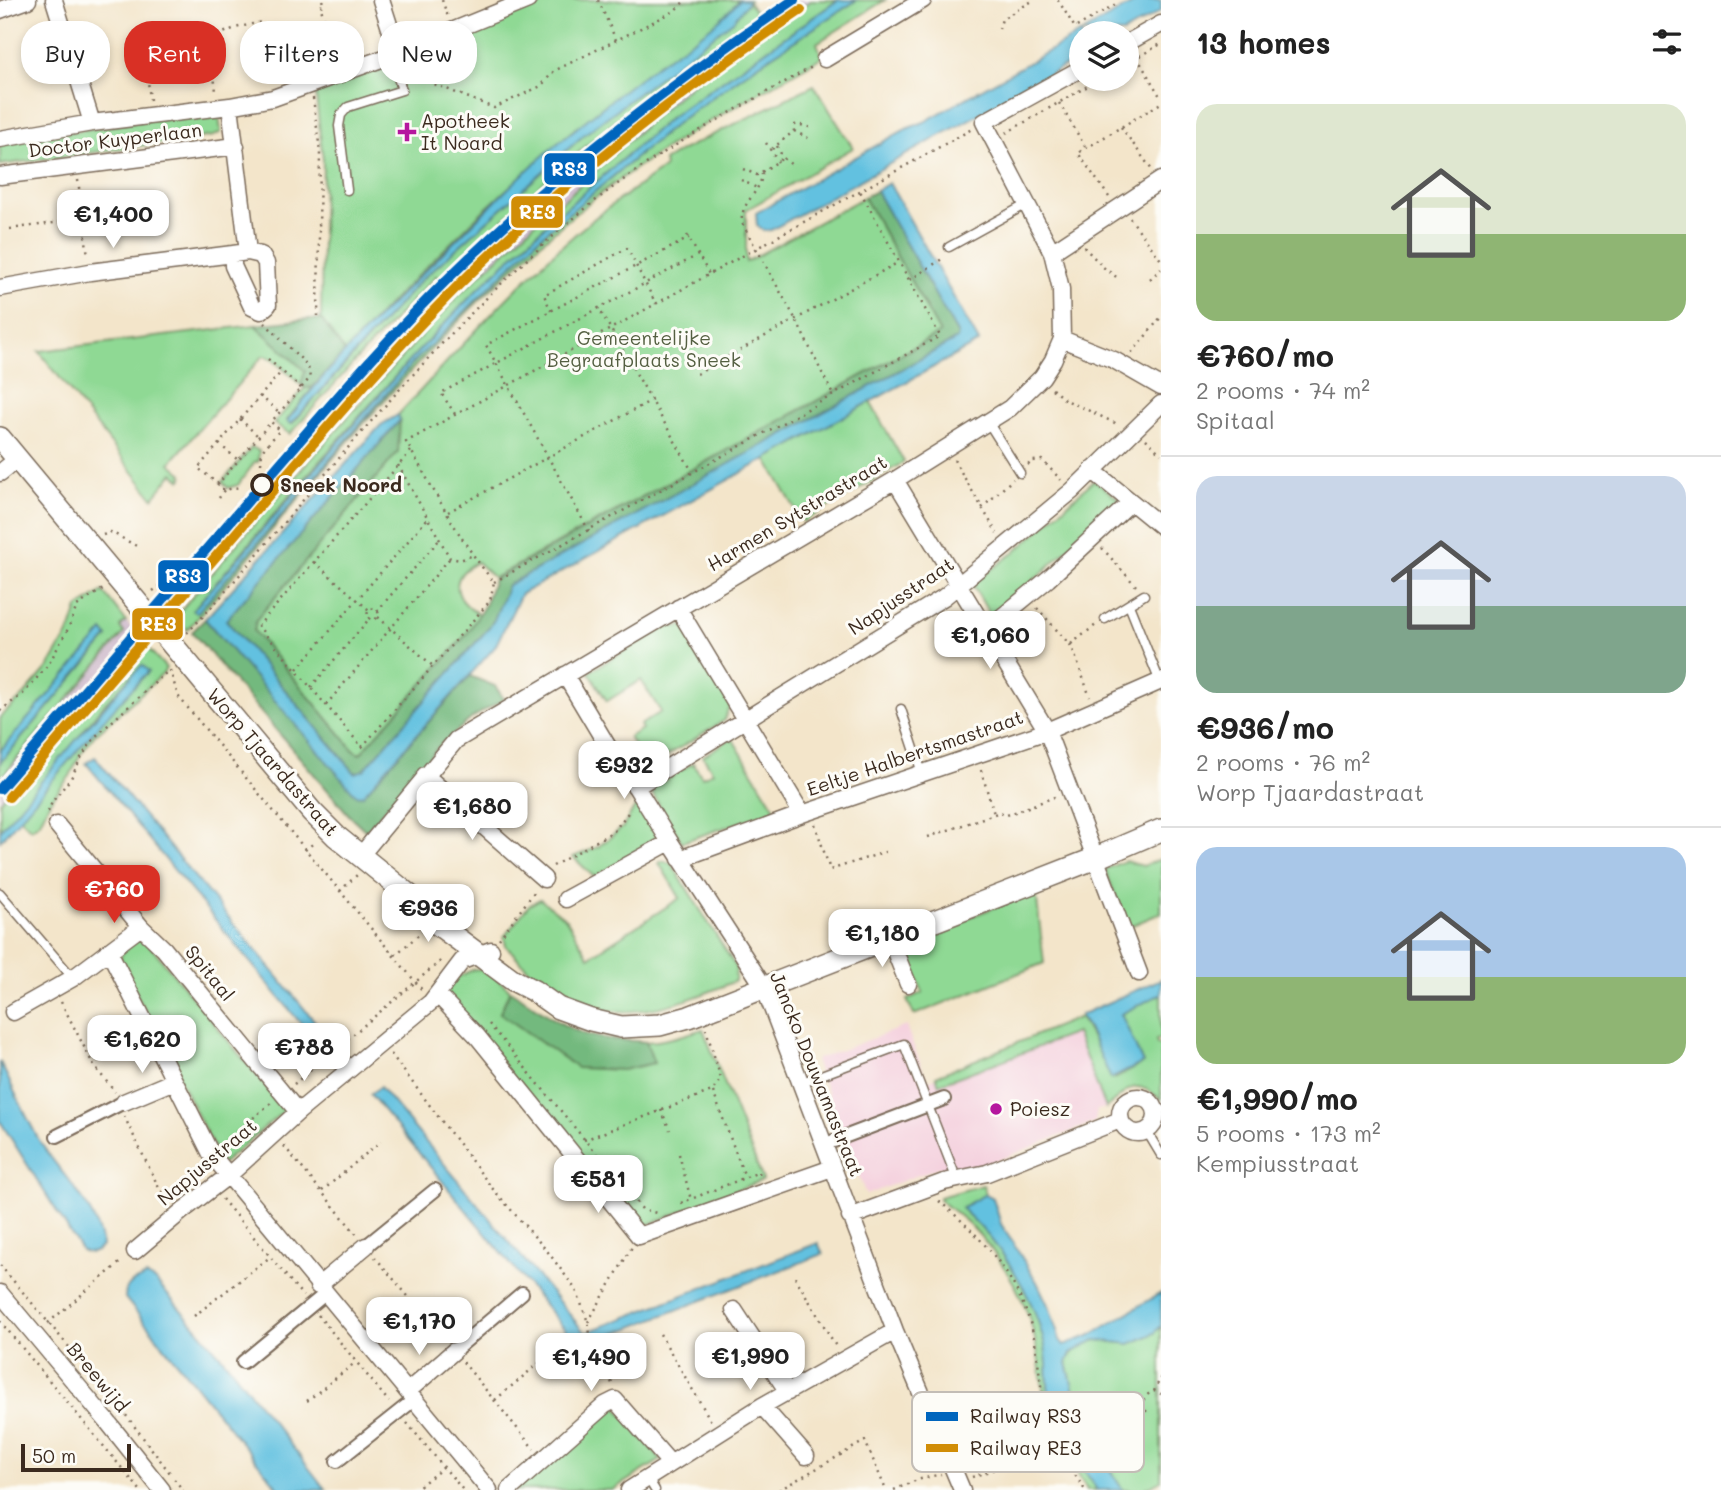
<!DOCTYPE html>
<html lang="en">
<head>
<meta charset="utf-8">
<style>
	body { margin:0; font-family:Mali,sans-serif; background:#f2f2f2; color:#222; height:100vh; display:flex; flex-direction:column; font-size:26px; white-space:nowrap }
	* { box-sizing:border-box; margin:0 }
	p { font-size:23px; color:#767676 }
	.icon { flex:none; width:38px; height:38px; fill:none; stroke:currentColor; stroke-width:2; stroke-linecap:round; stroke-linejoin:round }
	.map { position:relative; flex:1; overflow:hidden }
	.details { display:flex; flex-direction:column; background:#fff; width:560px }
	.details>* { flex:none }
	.hud { position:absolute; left:21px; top:21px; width:665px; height:63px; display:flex; gap:14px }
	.controls { position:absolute; left:1069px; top:21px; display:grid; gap:14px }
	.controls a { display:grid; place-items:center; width:70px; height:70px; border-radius:50%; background:#fff; box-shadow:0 4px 10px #0003; font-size:35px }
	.scale { position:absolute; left:21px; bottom:18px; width:110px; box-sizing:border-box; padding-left:7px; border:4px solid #3b2a1e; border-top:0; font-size:19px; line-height:24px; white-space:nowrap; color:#3b2a1e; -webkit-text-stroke:5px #fdfcf7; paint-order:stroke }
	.price { position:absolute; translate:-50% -60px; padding:0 16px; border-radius:14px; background:#fff; color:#222; font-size:23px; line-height:46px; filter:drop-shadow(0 2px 4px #0008) }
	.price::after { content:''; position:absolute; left:50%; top:42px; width:21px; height:16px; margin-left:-10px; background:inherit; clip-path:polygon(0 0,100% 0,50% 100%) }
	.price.active { background:#d93025; color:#fff }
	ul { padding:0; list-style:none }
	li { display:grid; align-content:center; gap:14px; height:371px; padding:0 35px }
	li+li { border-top:2px solid #e0e0e0 }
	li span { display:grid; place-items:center; height:217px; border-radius:21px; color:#555 }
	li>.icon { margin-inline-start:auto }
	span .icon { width:126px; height:126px; fill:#fffc; stroke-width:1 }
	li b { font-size:30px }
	h2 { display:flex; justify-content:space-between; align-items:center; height:84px; padding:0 35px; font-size:30px }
	.pill { padding:0 24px; border-radius:28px; background:#fff; box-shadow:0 4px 10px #0003; font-size:24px; line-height:63px }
	.pill.active { background:#d93025; color:#fff }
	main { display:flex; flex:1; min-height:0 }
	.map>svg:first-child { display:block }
	.built { fill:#f4cfdd }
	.industrial { fill:#d0bdcd }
	.green { fill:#8fd994; stroke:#658259; stroke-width:2 }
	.forest { fill:#73b97e; stroke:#57724e; stroke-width:2 }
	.water { fill:#62c1e0; stroke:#4e767f; stroke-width:2 }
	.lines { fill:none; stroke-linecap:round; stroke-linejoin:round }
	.service-casing { stroke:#7b6b5a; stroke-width:11 }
	.pedestrian-casing { stroke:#7b6b5a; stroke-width:16 }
	.minor-casing { stroke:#7b6b5a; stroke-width:19 }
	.secondary-casing { stroke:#7b6b5a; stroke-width:24 }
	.path { stroke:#7b6b5a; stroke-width:2.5; stroke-dasharray:2 5; stroke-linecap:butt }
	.service { stroke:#fff; stroke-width:8 }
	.pedestrian { stroke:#fff; stroke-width:12 }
	.minor { stroke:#fff; stroke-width:16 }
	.secondary { stroke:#fff; stroke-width:21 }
	.rail-1-casing { stroke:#fdfcf7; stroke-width:16 }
	.rail-2-casing { stroke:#fdfcf7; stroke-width:16 }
	.rail-1 { stroke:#0065bd; stroke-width:10 }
	.rail-2 { stroke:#d18d06; stroke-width:10 }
	.poi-dot { fill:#b5179e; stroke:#fdfcf7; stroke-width:2.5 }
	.stop-dot { fill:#fdfcf7; stroke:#3b2a1e; stroke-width:3.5 }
	.labels { text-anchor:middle; stroke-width:6; stroke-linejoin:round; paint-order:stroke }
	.poi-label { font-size:19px; fill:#3b2a1e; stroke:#fdfcf7; text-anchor:start }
	.street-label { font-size:19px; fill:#3b2a1e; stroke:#fdfcf7 }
	.park-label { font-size:19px; fill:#545f41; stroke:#fdfcf7 }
	.stop-label { font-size:19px; font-weight:bold; fill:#3b2a1e; stroke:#fdfcf7; text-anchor:start }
	.key { fill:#fdfcf7; stroke:#c3bdb6; stroke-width:2 }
	.key-label { font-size:19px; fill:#3b2a1e }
	.line-badge { stroke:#fdfcf7; stroke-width:2.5 }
	.badge-label { font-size:19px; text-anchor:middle; font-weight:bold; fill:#fff }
</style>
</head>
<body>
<main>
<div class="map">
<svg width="1161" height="1490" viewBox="0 0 1161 1490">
	<rect width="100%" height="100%" fill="#fdfcf7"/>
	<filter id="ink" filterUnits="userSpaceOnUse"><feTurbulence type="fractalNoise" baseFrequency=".0143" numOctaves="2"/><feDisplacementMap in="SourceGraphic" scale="14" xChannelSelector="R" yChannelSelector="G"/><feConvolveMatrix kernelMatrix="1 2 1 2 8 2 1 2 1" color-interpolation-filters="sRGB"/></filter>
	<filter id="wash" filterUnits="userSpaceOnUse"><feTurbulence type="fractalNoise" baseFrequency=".00686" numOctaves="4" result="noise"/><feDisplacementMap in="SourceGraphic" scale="28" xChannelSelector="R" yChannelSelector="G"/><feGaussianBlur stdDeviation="1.57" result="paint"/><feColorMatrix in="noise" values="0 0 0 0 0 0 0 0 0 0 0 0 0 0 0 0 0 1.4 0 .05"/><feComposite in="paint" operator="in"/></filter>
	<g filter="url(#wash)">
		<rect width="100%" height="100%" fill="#f3e5ca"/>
		<path class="built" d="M906,1026L927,1081L936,1078L939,1084L1076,1032L1106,1108L1097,1110L1095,1122L980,1167L945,1175L939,1167L866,1195L815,1060Z"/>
		<path class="industrial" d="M780,0H812L714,66L664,108L564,200L544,215L454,299L449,295L373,376L256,512L198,566L165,605L155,595L171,580L173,581L334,395L440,281L439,279L551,176L624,114Z
			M126,621L145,645L141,647L140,657L110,690L102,682L0,801V779L124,633L119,627Z"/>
		<path class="green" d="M542,0H739L726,16L705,33L660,63L566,136L483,211L396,297L345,352L321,319L323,160L315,88Z
			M747,0H750L749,3L758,15L624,114L551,176L439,279L436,276L355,361L290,434L274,423L305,388L313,387L287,420L292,424L420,281L585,134L748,3Z
			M812,0H838L671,117L534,236L477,290L409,361L303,480L193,610L197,613L413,363L538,239L682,119L756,66L857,0H885L817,43L822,57C740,104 655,149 581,209C432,330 312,485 187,630L176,619L175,617C266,509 357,403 455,300L454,299L544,215L564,200L664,108L714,66Z
			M814,85L853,148L746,210V262L864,197L940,333L494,578L477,562C447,577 454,600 480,615L467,634L362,753L360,754L355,752L254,631L256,620L400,420L398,415C460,348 520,279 591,221C615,202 640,185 665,167L664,161L682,150Z
			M218,109L221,132L214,136L0,165V143Z
			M255,325L306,371L301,385L271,358L264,356L261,358L170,463L182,473L183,479L181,480L173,473L153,498L39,351Z
			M870,402L904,462L803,522L766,459Z
			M252,447L259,451L258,462H255L238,485L228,488L222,482Z
			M1094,480L1120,500L1015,598L990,615L972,584L1016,551Z
			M103,591L126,621L120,627L124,633L0,779V763L108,637L103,632L0,751V717L25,694L49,666L71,629L78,608Z
			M668,625L679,627L683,625L732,706L728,709L725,720L647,768L629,737L642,729L640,725L661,712L641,680L607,701L589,672Z
			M145,645L166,668L163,674L95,735L80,755L70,776L50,801L40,822L31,829L20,818L105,716L148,672L142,665L101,708L53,770L0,830V801L103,682L111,690L140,657L141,647Z
			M732,738L776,810L682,842L653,795L652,789L693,763L702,777L713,772L703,756Z
			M638,802L660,836L652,844L594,877L573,857L598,847L623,827Z
			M1161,859V913L1128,927L1105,869L1125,861L1143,866Z
			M661,861L671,863L736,967L735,981C673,1008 604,1032 544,984C531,973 518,958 506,946L504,937L529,905L540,899L566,919L589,957L680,898L659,863Z
			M1036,891L1044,963L914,1015L907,1000L923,992L901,944Z
			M144,938L285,1110L222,1164L120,961C123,945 128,941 144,938Z
			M474,969L488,970L510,990L500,1013L653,1063L646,1042C667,1041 684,1035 703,1029L763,1180L639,1228L443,996L458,977Z
			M1161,994V1038L1156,1040L1157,1044L1161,1045V1100C1133,1074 1128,1092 1106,1108L1076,1033L939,1084L936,1076L1080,1017L1115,1079L1143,1063L1122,1018V1012Z
			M983,1185L986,1194L961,1208C999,1242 1035,1293 1045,1345C1049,1362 1046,1381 1049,1398C1051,1409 1057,1419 1060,1429L1059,1430L1052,1423L1047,1411C1041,1385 1040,1357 1033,1331C1023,1291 997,1252 969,1224C959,1215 949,1208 939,1199V1197Z
			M1161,1326V1480L1143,1490H1123L1083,1428L1067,1363C1069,1352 1086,1341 1097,1340C1107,1338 1117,1344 1126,1343C1137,1342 1154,1335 1161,1326Z
			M616,1406L661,1460L612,1490H514Z
			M1063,1433L1097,1490H1087L1057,1436Z"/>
		<path class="forest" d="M876,191L958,335L957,339L508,585L494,620L486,631L364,770L355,773L226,620L400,420L398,452L256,620L254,631L355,752L360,754L467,634L484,606L494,579L940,333L864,197Z
			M308,319H321L345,352L313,387L305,388L301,385L305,371L255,325Z
			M205,619L358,796L363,795L470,676L495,686L504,699L472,718L438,747L366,831L349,815L192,632Z
			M510,990C539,1008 567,1033 602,1038C617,1041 632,1040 646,1042L654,1063L623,1070L577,1068L500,1013Z"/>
		<path class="water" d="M739,0H747L748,2L733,21L585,134L420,281L291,424L287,421C337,356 395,300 453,243C491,206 527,167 569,134C599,110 629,85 661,62C689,42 716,27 739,0Z
			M838,0H857L756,66L682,119L538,239L413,363L197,613L193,610L409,361L477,290L534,236L671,117Z
			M1139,0H1161V11L1123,33H1082L1081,57L771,230L764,231L757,225L756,213L906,129L924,122Z
			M889,183L979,342L521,594L495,647L363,795L358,796L353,792L205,619L381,425L398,415L400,420L226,620L355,773L364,770L486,631L494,620L508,585L957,339L958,335L876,191Z
			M103,631L108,637L0,763V751Z
			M142,665L149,671C96,725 50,785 0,841V830C48,775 92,718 142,665Z
			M95,757L332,1042L321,1048L86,763Z
			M1161,979V994L1121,1014L1143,1063L1111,1079L1088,1028L1080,1015Z
			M0,1062C13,1088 25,1115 39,1140C60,1175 96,1203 102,1246C96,1253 89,1255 81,1250L0,1121Z
			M380,1087L585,1333L818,1243L823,1254L582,1346L572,1338L370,1094Z
			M986,1194L993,1198L1001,1224L1037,1282L1050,1309L1060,1340L1064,1345L1089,1336L1161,1293V1326L1155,1333L1130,1344L1095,1340L1071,1353L1067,1363L1083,1428L1123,1490H1097C1079,1462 1058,1433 1050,1400C1046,1382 1049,1361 1044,1342C1032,1291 1000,1243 961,1208Z
			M146,1276L155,1280L227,1363L326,1490H280L125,1298L126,1289L133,1282Z"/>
	</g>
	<g filter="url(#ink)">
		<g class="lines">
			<g class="service-casing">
				<path id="service" d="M347,190L339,126L341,115L348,107L402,90L391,56
					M949,247L1027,204
					M988,422L1020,473
					M1129,605L1160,682
					M1105,619L1144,595
					M901,709L922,773
					M0,893L73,978
					M800,1083L904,1044L957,1180
					M1155,1110L1161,1109
					M1146,1130L1161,1155
					M647,1477L655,1490"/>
			</g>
			<g class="pedestrian-casing">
				<path id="pedestrian" d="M57,1136L124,1102
					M823,1145L944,1099
					M366,1246L435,1190
					M454,1351L522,1293
					M243,1362L325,1294
					M337,1461L415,1399"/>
			</g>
			<g class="minor-casing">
				<path id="minor" d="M54,0L92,123
					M381,0L398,53
					M0,10L28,0
					M1127,43L1161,24
					M825,59L923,0
					M230,106L248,252L233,254V266L252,307L261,311L268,305L266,263L261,255L248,252
					M0,139L92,123L230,106L273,98L398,53L528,0
					M0,176L236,146
					M1052,252L1161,180
					M0,288L90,272L233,254
					M1062,339L1114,360L1161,387
					M1092,470L1161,526
					M0,473L17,459
					M895,480L1047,731L1139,973
					M678,608L802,814
					M986,630L1048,579L1131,502
					M565,675L623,772L636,787L670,842L566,899
					M425,775L544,879
					M636,787L944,597L1072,491L1161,404
					M57,825L141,927L164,949L298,1112
					M670,842L764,987L895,1331L962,1490
					M361,855L456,740L895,480L1010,408L1042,377L1053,360L1062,339L1061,289L1052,252L984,122L1082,68
					M680,859L802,814L1047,731L1161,681
					M890,939L908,984
					M109,951L211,1154L489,1490
					M438,995L477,1036L639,1236L832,1168
					M13,1012L73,978L141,927
					M1120 1115a18 18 0 1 1 36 0a18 18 0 1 1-36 0Z
					M124,1102L174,1081
					M850,1217L944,1182L987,1173L1120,1120
					M135,1251L181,1212L229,1175L298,1112L431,1002L462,961L491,950
					M318,1286L366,1246
					M0,1293L107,1421L162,1490
					M734,1310L788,1392
					M408,1391L454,1351
					M762,1406L806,1456
					M509,1490L605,1405L615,1400L670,1463
					M629,1490L762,1406L895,1331"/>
			</g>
			<g class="secondary-casing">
				<path id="secondary" d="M0,438L312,812L336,836L410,896L436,923L513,980L534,991L558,1008L591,1020L621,1027L660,1025L689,1017L1096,858L1161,830"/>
			</g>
			<path class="path" d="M322,0L324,5L320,6L338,57
				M442,0L448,17
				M598,0L616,40
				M1058,0L1075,28L1119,2
				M999,29L1002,19L1034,0
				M209,39L216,91
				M1137,57L1161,98
				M421,60L434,84L494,108L541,86L554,71L673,12L686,0
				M1127,63L1161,44
				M313,98L320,151L318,316
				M150,100L144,43L158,38L161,47L209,39L235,28L261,22L279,80
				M1059,103L1086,148
				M1121,127L1152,170
				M794,131L810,139
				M1006,133L1100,79
				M766,143L778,162
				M777,146L783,158L792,165
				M772,149L794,131L793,126L797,124L813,128
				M743,169L757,175L783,158
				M762,173C762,192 739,203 742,223L796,320L833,395
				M78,180L88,256
				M741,180L757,188
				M1109,197L1078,153L1161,103
				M1130,218L1161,260
				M84,226L117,222
				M10,229L83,219
				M687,235L709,274
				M1084,247L1103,267L1119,279
				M1150,279L1161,269
				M910,280L945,257
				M598,307L692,471
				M551,311L544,295L627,248L656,304
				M1132,353L1161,317
				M268,359L301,388
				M697,374L899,262
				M1052,389L1064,399L1115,423L1118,427
				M260,396L279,412
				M455,414L441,393L698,255
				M240,419L258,436
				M1146,439L1161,454
				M219,444L238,460
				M411,451L258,626L362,747L490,601L494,582C459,541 434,489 406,442L972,129
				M954,460L997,533
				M261,463L262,451L280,430L271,422L310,378L308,366L265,323
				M398,465L450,558L460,560L471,556
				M1028,465L1033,461L1042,460L1061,480
				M218,484L198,468L282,371
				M224,490L218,484L271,422
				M219,498L224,490L240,487
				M982,508L1013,479
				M448,512L652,400
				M589,531L486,345L689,238
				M103,535L111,532L140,548
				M1102,548L1137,587
				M314,562L369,610
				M494,582L940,336L860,191
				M153,591L170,578L187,557
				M1037,608L1072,647L1090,697
				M367.5 614a5.5 5.5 0 1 1 11 0a5.5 5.5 0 1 1-11 0Z
				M377,611L440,539
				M171,615L176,601L219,551H225L258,514
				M378,617L434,667
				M187,633C226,593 261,549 298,506C386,403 475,300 580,213C650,155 733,111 812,67
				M1071,644L1096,625
				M297,669L428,518
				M170,670L178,696L423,991
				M311,687L370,618
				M326,705L450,558
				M0,711L24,693L48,665L68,629L77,606L103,589
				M981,770L994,814
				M48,812L52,802L71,778L82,756L96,736L169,670
				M815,824L830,870L888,851
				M928,837L1000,812L1007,815L1057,796
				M305,850L315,842
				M553,866L614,831L631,809
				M340,891L357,875
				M499,939L535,891
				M395,955L422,932
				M61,1002L94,1066L115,1092
				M489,1024L642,1209L656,1213
				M391,1054L492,1188L548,1252L576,1290L588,1322L593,1351L613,1385
				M294,1084L444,958
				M713,1092L745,1177
				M661,1110L670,1130
				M124,1116L159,1188L171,1202
				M584,1140L712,1091L721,1079L706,1029
				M221,1145L272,1102
				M284,1146L358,1236
				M679,1154L691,1200
				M322,1191L381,1141
				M222,1199L303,1296
				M939,1201C982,1237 1016,1274 1032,1329C1038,1352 1039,1375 1043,1398C1049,1432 1066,1462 1085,1490
				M681,1203L759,1172L760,1176
				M375,1257L445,1340
				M0,1265L122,1410L170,1473
				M795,1277L837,1348
				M318,1315L389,1402
				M194,1316L270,1257
				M0,1321L140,1490
				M588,1322L632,1247
				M48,1323L123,1260
				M660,1334L711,1421
				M463,1362L534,1449
				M1154,1391L1161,1377
				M495,1400L550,1354
				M307,1401L356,1362
				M1141,1405L1148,1413
				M407,1423L463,1490
				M1054,1434L1093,1417L1101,1415L1133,1425L1138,1421C1143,1409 1139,1397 1154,1391L1161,1394
				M972,1477L1058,1447
				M174,1479L183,1490
				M414,1490L444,1467
				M779,1490L865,1441L886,1490
				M894,1490L917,1480L941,1474"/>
			<use href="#service" class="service"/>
			<use href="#pedestrian" class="pedestrian"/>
			<use href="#minor" class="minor"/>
			<use href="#secondary" class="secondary"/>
			<g class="rail-1-casing">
				<path id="rail-1" d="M0,789C82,693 165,598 247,502C317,421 386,338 463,264C565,166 677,80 794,0"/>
			</g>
			<g class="rail-2-casing">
				<path id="rail-2" d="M9,797C91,702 173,606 255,511C325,430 394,348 471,273C572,175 684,89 801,10"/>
			</g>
			<use href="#rail-1" class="rail-1"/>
			<use href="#rail-2" class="rail-2"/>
		</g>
	</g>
	<g class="poi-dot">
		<path d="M403.5 121.5h7v7h7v7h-7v7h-7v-7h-7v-7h7z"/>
		<circle cx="996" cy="1109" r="7"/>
	</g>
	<circle class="stop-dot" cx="262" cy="485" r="10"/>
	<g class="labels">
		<g class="poi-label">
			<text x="421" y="128">Apotheek<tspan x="421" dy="22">It Noard</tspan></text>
			<text x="1010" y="1116">Poiesz</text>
		</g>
		<g class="street-label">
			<text transform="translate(115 140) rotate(-7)" y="7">Doctor Kuyperlaan</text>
			<text transform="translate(797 513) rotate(-31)" y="7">Harmen Sytstrastraat</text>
			<text transform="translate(901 596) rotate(-34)" y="7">Napjusstraat</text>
			<text transform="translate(915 753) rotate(-19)" y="7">Eeltje Halbertsmastraat</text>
			<text transform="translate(273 762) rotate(49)" y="7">Worp Tjaardastraat</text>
			<text transform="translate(210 973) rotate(51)" y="7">Spitaal</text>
			<text transform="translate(817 1074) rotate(68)" y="7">Jancko Douwamastraat</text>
			<text transform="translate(207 1162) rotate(-40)" y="7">Napjusstraat</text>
			<text transform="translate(98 1377) rotate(50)" y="7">Breewijd</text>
		</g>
		<g class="park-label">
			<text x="644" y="345">Gemeentelijke<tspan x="644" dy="22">Begraafplaats Sneek</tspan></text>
		</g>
		<g class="stop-label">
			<text x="280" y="492">Sneek Noord</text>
		</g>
	</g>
	<rect x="912" y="1392" width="232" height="80" rx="10" class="key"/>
	<rect x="926" y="1412" width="32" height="9" fill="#0065bd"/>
	<rect x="926" y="1444" width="32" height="8" fill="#d18d06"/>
	<g class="key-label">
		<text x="970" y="1423">Railway RS3</text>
		<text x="970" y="1455">Railway RE3</text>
	</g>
	<g class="line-badge">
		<rect x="543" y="152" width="53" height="34" rx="7" fill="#0065bd"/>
		<rect x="510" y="195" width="54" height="34" rx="7" fill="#d18d06"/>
		<rect x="157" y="559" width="53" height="34" rx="7" fill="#0065bd"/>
		<rect x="131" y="607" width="53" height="34" rx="7" fill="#d18d06"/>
	</g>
	<g class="badge-label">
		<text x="569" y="176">RS3</text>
		<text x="537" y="219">RE3</text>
		<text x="183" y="583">RS3</text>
		<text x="158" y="631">RE3</text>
	</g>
</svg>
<div class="controls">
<a><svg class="icon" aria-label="layers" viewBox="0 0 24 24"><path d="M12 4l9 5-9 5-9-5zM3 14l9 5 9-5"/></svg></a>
</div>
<div class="scale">50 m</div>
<b class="price" style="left:113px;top:250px">€1,400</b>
<b class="price" style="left:990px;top:671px">€1,060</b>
<b class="price" style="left:624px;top:801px">€932</b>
<b class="price" style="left:472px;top:842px">€1,680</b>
<b class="price active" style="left:114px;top:925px">€760</b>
<b class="price" style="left:428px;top:944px">€936</b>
<b class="price" style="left:882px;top:969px">€1,180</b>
<b class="price" style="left:142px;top:1075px">€1,620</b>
<b class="price" style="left:304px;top:1083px">€788</b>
<b class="price" style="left:598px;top:1215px">€581</b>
<b class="price" style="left:419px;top:1357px">€1,170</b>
<b class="price" style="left:750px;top:1392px">€1,990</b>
<b class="price" style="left:591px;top:1393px">€1,490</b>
<div class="hud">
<a class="pill">Buy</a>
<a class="pill active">Rent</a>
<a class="pill">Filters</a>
<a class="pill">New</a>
</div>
</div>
<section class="details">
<h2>13 homes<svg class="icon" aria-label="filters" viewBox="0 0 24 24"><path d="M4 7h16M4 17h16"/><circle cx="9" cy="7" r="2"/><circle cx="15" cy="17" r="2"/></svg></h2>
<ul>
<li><span style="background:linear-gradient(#dfe7d0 60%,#8fb573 0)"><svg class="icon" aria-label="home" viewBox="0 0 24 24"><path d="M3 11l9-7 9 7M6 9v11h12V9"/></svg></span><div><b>€760/mo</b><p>2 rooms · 74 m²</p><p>Spitaal</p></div></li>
<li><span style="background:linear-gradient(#c9d6e8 60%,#7fa58c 0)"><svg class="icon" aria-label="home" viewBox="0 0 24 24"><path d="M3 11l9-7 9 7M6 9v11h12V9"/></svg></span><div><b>€936/mo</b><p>2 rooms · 76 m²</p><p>Worp Tjaardastraat</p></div></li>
<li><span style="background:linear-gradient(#a9c7e8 60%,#8fb573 0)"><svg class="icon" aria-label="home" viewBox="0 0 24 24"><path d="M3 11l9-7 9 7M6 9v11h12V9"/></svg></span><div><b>€1,990/mo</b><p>5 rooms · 173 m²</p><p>Kempiusstraat</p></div></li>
</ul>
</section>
</main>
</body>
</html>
